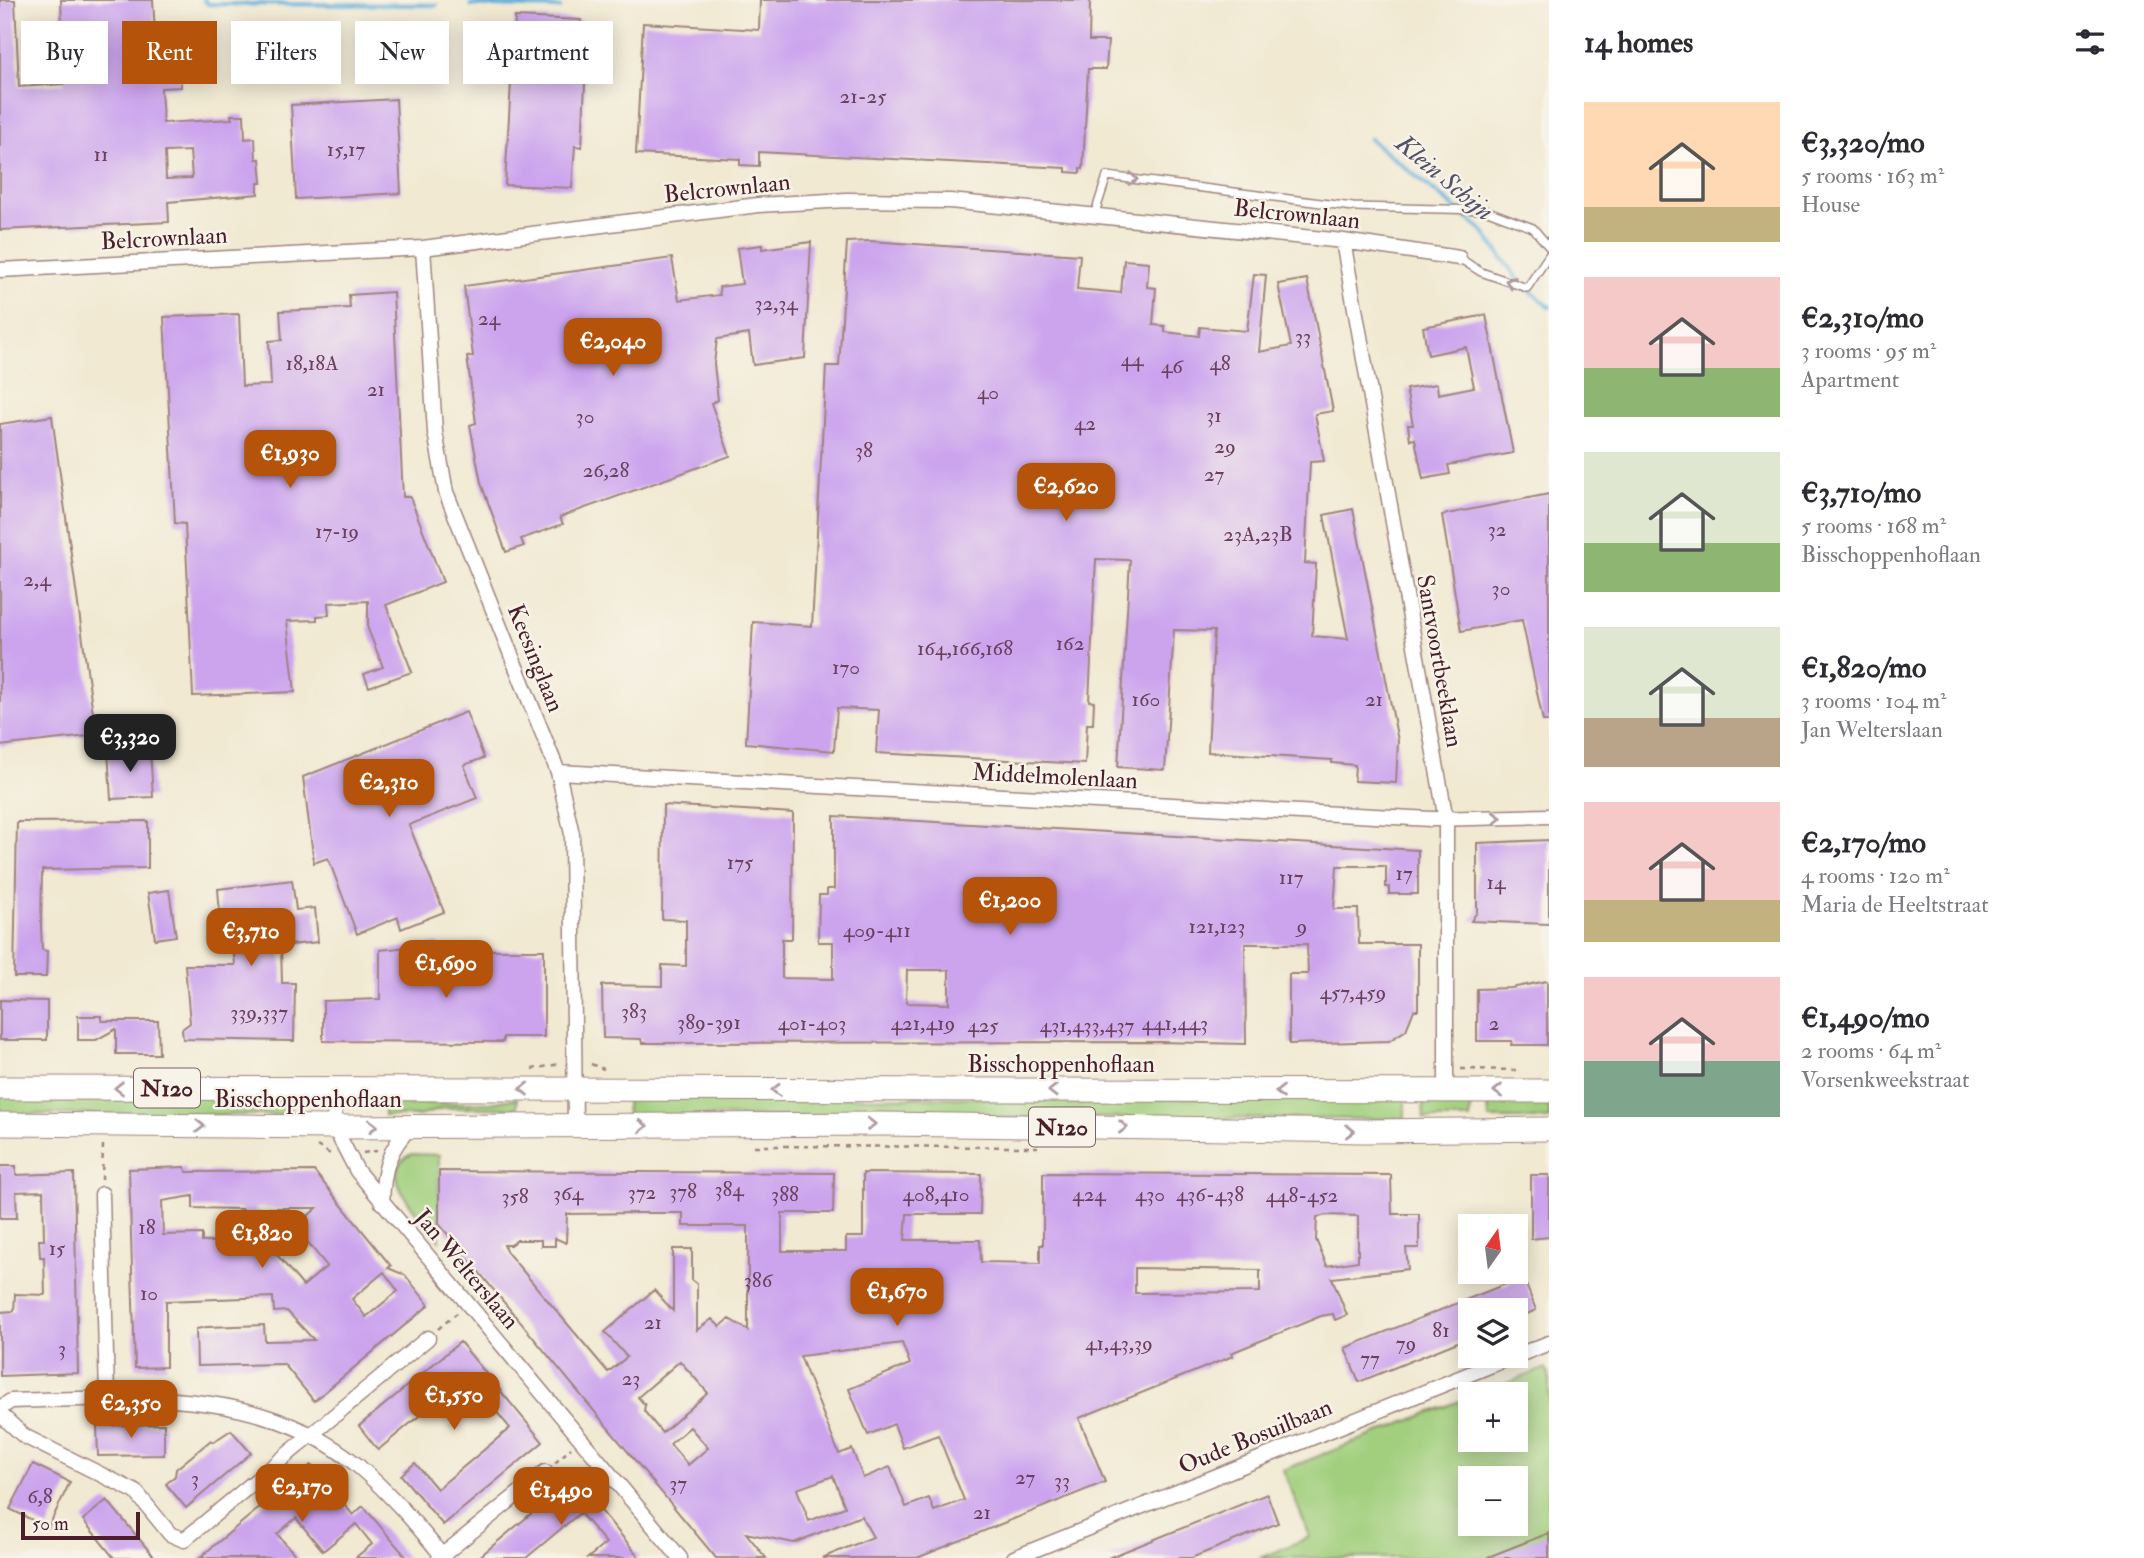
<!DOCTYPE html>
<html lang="en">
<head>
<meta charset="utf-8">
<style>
	body { margin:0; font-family:"IM FELL Double Pica",serif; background:#f7f7f7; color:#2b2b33; height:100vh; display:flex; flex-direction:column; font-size:26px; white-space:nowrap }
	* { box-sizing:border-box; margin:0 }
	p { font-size:23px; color:#7c7c81 }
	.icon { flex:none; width:38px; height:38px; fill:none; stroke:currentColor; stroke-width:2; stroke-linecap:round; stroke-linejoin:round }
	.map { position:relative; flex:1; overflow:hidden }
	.panel { display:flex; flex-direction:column; background:#fff; width:595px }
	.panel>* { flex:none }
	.hud { position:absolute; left:21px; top:21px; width:665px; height:63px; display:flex; gap:14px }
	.needle { width:46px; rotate:14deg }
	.buttons { position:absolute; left:1458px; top:1214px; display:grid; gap:14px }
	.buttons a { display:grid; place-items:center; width:70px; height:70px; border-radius:0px; background:#fff; box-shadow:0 4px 18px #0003; font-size:35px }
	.scale { position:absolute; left:21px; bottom:18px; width:119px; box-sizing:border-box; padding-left:7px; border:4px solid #4a1f2b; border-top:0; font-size:19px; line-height:24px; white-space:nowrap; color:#4a1f2b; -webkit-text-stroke:5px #f7f3e8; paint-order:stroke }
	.price { position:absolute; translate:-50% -60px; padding:0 16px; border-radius:14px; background:#b45309; color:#fff; font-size:23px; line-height:46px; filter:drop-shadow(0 2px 4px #0008) }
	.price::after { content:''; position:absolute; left:50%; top:42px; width:21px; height:16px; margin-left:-10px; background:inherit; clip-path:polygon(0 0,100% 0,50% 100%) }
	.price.active { background:#222; color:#fff }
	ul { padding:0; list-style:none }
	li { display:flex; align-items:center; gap:21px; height:175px; padding:0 35px }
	li span { display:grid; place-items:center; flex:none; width:196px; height:140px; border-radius:0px; color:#555 }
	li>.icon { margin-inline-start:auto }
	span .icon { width:84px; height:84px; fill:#fffc; stroke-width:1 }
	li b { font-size:30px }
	h2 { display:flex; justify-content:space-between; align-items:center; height:84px; padding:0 35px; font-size:30px }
	.chip { padding:0 24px; border-radius:0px; background:#fff; box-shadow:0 4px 18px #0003; font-size:24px; line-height:63px }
	.chip.active { background:#b45309; color:#fff }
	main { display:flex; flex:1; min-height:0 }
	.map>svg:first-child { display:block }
	.green { fill:#a1cf7d; stroke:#767754; stroke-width:2; fill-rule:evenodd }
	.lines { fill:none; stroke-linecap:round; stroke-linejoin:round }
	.stream { stroke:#60b0db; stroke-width:4.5 }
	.building { fill:#cca4ee; fill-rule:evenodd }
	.service-casing { stroke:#9e847e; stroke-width:10 }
	.minor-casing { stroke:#9e847e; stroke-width:17 }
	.primary-casing { stroke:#9e847e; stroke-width:25 }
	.path { stroke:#9e847e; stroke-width:2.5; stroke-dasharray:5 5; stroke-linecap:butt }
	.service { stroke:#fff; stroke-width:7 }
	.minor { stroke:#fff; stroke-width:14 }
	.primary { stroke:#fff; stroke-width:23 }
	.oneway { stroke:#ae9aa0 }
	.labels { text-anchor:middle; stroke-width:5; stroke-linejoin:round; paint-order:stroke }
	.number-label { font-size:21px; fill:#6a405c }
	.shield { fill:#f7f3e8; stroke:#7e5f64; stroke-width:2 }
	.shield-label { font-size:23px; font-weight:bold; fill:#4a1f2b }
	.street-label { font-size:24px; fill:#4a1f2b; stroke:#f7f3e8 }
	.water-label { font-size:26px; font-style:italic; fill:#525269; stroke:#f7f3e8 }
</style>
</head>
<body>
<main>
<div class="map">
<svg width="1549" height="1558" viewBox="0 0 1549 1558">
	<rect width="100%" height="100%" fill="#f7f3e8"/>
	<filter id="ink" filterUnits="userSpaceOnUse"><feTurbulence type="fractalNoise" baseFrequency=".0143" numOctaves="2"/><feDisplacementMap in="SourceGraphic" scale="14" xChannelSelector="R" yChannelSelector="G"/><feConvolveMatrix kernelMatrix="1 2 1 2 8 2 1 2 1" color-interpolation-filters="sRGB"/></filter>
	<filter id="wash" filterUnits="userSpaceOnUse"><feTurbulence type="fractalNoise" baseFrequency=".00686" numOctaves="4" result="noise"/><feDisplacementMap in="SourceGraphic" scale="28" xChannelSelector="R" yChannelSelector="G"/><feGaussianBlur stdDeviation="1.57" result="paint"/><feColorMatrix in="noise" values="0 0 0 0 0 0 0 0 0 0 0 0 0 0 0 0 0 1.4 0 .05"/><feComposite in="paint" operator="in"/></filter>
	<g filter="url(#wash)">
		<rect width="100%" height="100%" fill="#f1e9d2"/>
		<path class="green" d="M0,1094L290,1095V1115L0,1114Z
			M626,1097L1405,1099V1119L627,1116Z
			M517,1098V1108H444L419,1116H384V1103H491Z
			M1488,1099H1549V1119H1489Z
			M1471,1100L1470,1119H1424L1423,1101Z
			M412,1154L439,1155V1240C424,1220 371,1172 412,1154Z
			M1546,1368L1549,1375V1558H1260L1310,1537L1283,1470L1470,1397V1440H1516V1395H1477ZM1470,1479H1516V1524H1470Z"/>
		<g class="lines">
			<path class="stream" d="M204,0L208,4L436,5
				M471,5L560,8
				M1370,139L1482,230L1519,281L1549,307"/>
		</g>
		<g id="blocks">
			<path class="building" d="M0,0H15L19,87L64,84L61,0H153L157,67H178L180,72L181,87L161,88L163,123L232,119L231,115H244L245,139L255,138L256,159H260L262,183H258V194L168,202L169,222L0,230ZM190,151L192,178L166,179L165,152Z
				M760,0H1090L1089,41H1108L1106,69H1088L1083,169L1080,168V173L1066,172V168L759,152V166L740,165V159L636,154L643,23L759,30Z
				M515,17L581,20L579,60L586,62L582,147L575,146L572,188L505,185L511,82L496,81V65L512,66Z
				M425,45H442V70H421Z
				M396,99L401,193L296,199L291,105Z
				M870,241L1080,255L1077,289L1121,293L1124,260L1149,262L1147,287L1156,288L1153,325L1165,326V332L1199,336L1200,327L1247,331L1254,274L1266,275L1259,352L1291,346L1278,284L1307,279L1333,411L1315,414L1324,461L1310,462L1305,563L1316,564L1312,636L1348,639L1324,515L1353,509L1398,741L1396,783L1354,781L1355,765L1332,763V760L1208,752L1214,631L1174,630L1165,770L1118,767L1130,560L1096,559L1089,701L1094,702L1093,724H1087L1085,764L876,753L879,710L837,708L834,751L746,743L753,622L812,626L826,366H839L847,242Z
				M811,242L805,358L753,365L749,334L717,339L714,364L718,400L711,403L730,456L560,517L563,524L521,539L524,546L506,552L481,483L470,425L476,423L467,357L473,356L464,286L672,258L679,300L720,295L719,287L742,284L737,248L762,245V249Z
				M393,292L403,497H410L443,582L386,605L412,672L369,687L364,674L383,667L368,629V601L328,603L329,615L317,616V620L287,621L295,692L193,696L185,524L175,523L164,317L239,314L242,386L271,385L269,341L282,340L280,311L350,308L349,295Z
				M1486,315L1513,453L1448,465L1450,474L1423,479L1415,439L1410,440L1408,425H1413L1406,389L1437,384L1438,394L1474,387L1466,347L1428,355L1423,327Z
				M52,416L96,735L0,746V424Z
				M1549,494V721H1543L1522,620L1461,631L1442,515Z
				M466,712L484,758L464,765L477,798L409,825L444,912L401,929L398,917L357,934L328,858L314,863L303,777Z
				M150,749L153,797L111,799L108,751Z
				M663,805L793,813L792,939H782V978L833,979V942H818L819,895H827V889H834V816L1418,850V894H1389V887H1386V866H1337L1334,909H1358L1359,944H1418V1010H1414L1406,1030L1389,1041L1289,1044V974H1308L1307,944H1245L1246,1044L1160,1042L642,1043L641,1039L603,1038L602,985L662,986V965L686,966V920L662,919ZM907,970H949V1004L906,1003Z
				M148,821V868L42,870L41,927L42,950L47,951L46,977H14L17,822Z
				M1549,840V924L1471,921L1477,912V843Z
				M292,880L296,910L315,908L318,942L281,946L282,983H295L294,1041L183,1039L182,1029L190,1023L185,965H235L231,926L221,927L218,889Z
				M169,890L176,936L155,939L148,893Z
				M438,944V971H470V950H544V1037H503V1042L323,1041V1001L380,999V950Z
				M1547,981V1045H1511L1512,1041H1477V989L1511,988Z
				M0,1000L47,1001V1040H0Z
				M78,1016H102V1021H158L159,1054H116V1029L96,1040H78Z
				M0,1166H16V1175L74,1173L78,1373L0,1376V1312L14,1311L15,1294L45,1295L44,1257H40L39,1240H44L43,1191L16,1192L17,1218H0Z
				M185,1167L186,1172L314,1171L391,1266L388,1268L405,1275L429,1305L314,1401L284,1364L197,1366L196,1329L207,1327L264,1325L265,1341L314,1340L287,1311L274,1312L273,1297L166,1301V1367L135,1368L129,1169ZM193,1196V1208L243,1209L242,1241L202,1242V1234L163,1235L162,1201ZM256,1208H317L295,1227L327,1266L303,1286L273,1250L257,1251ZM384,1272L398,1291L366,1317L352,1299Z
				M439,1171L834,1173L833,1213H782V1251H846V1237H863V1173L981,1174L980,1214H907L905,1240H980L981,1262L1040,1263V1245H1043V1173L1391,1175L1392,1214H1419V1248H1406L1408,1269L1332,1278L1347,1315L1335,1320L1333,1314L1321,1316L1231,1353L1233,1356L1079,1418L1105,1482L917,1558H822L873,1537L861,1516L794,1543L746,1533L766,1558H716L439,1224ZM640,1213H683V1226H748V1330L729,1319L720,1327L712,1319L697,1330V1284L692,1280V1249H673V1311L654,1290L605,1332L627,1357L608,1372L506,1251L504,1245H511L517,1240H541V1246H555V1238L566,1243L567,1214ZM1326,1215L1358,1216V1261L1327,1266L1316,1240L1317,1217ZM1135,1268L1260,1270V1292L1135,1293ZM902,1343L910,1364L849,1389L868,1435L894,1424L903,1448L938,1435L964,1500L934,1511L929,1498L906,1507L890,1467L863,1478L852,1449L839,1454L800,1356ZM680,1361L708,1393L662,1433L644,1411L645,1405L638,1397ZM690,1427L708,1448L688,1465L670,1444ZM833,1476L845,1507L809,1521L797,1489Z
				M1531,1175H1549V1237L1531,1239Z
				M1523,1277L1536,1310L1516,1319V1311H1470V1337L1359,1382L1345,1348Z
				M460,1342L543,1442L443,1525L401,1475L415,1463L437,1489L510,1428L473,1383L446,1401L442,1397L378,1450L359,1426Z
				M164,1424V1455L98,1456L97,1426Z
				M231,1430L251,1453L186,1508L166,1484L175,1476L176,1469L211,1440L213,1442Z
				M33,1464L70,1482L48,1528L10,1509Z
				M311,1465L353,1515L363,1506L407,1558H355L372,1544L356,1524L323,1551L296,1518L277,1534L298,1558H199Z
				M574,1478L640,1558H588L606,1543L580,1513L526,1558H478Z
				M1267,1494L1278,1523L1211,1550L1191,1558H1108Z
				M107,1500L121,1517L155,1558H114L83,1520Z
				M1549,1533V1558H1488V1557Z"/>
		</g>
	</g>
	<g filter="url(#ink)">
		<use href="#blocks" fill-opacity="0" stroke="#9e847e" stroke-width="2"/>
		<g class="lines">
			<g class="service-casing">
				<path id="service" d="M1094,216L1107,176L1353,207L1485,210L1533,228L1549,247
					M1459,258L1481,272L1527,288L1549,255"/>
			</g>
			<g class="minor-casing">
				<path id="minor" d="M1343,241L1446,820V1092
					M423,248L435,432L446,492L558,772L572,834L575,1126
					M0,270L423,248L758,205L846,200L950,201L1343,241L1459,258
					M558,772L1431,819L1549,816
					M335,1089L334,1127L357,1171L680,1558
					M102,1194L107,1398
					M382,1203C383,1171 388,1148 412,1126
					M1516,1356L1549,1343
					M0,1408L11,1401C128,1398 259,1384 357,1465C390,1493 417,1525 444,1558
					M0,1414L24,1436L136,1492L170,1534L184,1540L428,1338
					M439,1558L545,1472
					M1014,1558L1514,1356"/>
			</g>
			<g class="primary-casing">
				<path id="primary" d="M0,1088L1549,1091
					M0,1124L334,1127L883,1124L1366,1131L1549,1129"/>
			</g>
			<path class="path" d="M591,1064L604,1069
				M532,1069L560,1064
				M1461,1069L1517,1070
				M317,1146L332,1155
				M754,1146L1038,1147
				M363,1153L377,1151
				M102,1180L103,1145
				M438,1329L457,1313
				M555,1463L571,1448"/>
			<use href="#service" class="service"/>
			<use href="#minor" class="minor"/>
			<use href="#primary" class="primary"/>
		</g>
		<defs><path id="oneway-chevron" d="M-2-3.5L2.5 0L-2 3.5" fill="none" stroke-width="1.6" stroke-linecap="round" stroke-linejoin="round" transform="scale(1.75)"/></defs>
		<g class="oneway">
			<use href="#oneway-chevron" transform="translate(1133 179) rotate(7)"/>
			<use href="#oneway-chevron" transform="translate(1510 282) rotate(-161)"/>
			<use href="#oneway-chevron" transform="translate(1497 818) rotate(-2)"/>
			<use href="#oneway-chevron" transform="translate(119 1088) rotate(-180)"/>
			<use href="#oneway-chevron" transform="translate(524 1089) rotate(-179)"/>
			<use href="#oneway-chevron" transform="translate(776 1090) rotate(-180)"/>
			<use href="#oneway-chevron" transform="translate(1053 1091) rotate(-180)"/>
			<use href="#oneway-chevron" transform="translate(1498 1091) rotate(179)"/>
			<use href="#oneway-chevron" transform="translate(1280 1092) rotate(-180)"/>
			<use href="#oneway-chevron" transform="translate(871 1124)"/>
			<use href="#oneway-chevron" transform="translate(200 1126) rotate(1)"/>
			<use href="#oneway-chevron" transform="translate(373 1126) rotate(-1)"/>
			<use href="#oneway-chevron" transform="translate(643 1126)"/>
			<use href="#oneway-chevron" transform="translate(1123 1127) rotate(1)"/>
			<use href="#oneway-chevron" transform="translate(1350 1131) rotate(1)"/>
		</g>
	</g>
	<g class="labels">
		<g class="number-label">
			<text x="863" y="103">21-25</text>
			<text x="346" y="156">15,17</text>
			<text x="101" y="161">11</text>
			<text x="776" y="310">32,34</text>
			<text x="489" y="325">24</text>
			<text x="1303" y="343">33</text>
			<text x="1132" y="366">44</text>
			<text x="312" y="370">18,18A</text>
			<text x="1220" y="370">48</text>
			<text x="1172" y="373">46</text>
			<text x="376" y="396">21</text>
			<text x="988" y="399">40</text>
			<text x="1214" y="422">31</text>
			<text x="585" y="423">30</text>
			<text x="1085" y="430">42</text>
			<text x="1225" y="453">29</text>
			<text x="864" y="457">38</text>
			<text x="606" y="477">26,28</text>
			<text x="1214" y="481">27</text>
			<text x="1497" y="536">32</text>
			<text x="337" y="538">17-19</text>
			<text x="1258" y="541">23A,23B</text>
			<text x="37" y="586">2,4</text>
			<text x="1501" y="595">30</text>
			<text x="1070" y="650">162</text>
			<text x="965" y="655">164,166,168</text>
			<text x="846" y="674">170</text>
			<text x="1146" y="706">160</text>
			<text x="1374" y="706">21</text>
			<text x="740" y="869">175</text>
			<text x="1404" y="880">17</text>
			<text x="1291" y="884">117</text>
			<text x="1496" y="889">14</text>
			<text x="1217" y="933">121,123</text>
			<text x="1302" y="933">9</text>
			<text x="877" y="937">409-411</text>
			<text x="1353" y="999">457,459</text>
			<text x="634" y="1018">383</text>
			<text x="259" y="1019">339,337</text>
			<text x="709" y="1029">389-391</text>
			<text x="812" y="1030">401-403</text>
			<text x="923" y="1030">421,419</text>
			<text x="1175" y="1030">441,443</text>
			<text x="1494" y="1030">2</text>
			<text x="983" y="1032">425</text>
			<text x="1087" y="1032">431,433,437</text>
			<text x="729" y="1196">384</text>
			<text x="683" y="1198">378</text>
			<text x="642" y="1199">372</text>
			<text x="568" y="1200">364</text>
			<text x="785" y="1201">388</text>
			<text x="936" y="1201">408,410</text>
			<text x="1089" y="1201">424</text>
			<text x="1150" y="1201">430</text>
			<text x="1210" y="1201">436-438</text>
			<text x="1302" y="1202">448-452</text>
			<text x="515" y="1203">358</text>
			<text x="147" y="1234">18</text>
			<text x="57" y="1255">15</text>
			<text x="758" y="1287">386</text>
			<text x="149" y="1300">10</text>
			<text x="653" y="1329">21</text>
			<text x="1441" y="1337">81</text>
			<text x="1119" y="1350">41,43,39</text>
			<text x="1406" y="1350">79</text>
			<text x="62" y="1355">3</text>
			<text x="1370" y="1365">77</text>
			<text x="631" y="1385">23</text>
			<text x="1025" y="1484">27</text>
			<text x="195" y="1485">3</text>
			<text x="1062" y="1487">33</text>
			<text x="678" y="1490">37</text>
			<text x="40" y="1503">6,8</text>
			<text x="982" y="1519">21</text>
		</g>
		<g class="shield">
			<rect x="134" y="1068.5" width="66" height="39" rx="5"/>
			<rect x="1029" y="1107.5" width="66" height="39" rx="5"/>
		</g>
		<g class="shield-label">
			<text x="167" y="1096">N120</text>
			<text x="1062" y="1135">N120</text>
		</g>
		<g class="street-label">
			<text transform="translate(727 188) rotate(-6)" y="8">Belcrownlaan</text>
			<text transform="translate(1297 214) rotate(6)" y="8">Belcrownlaan</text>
			<text transform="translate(164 238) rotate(-3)" y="8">Belcrownlaan</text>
			<text transform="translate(536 658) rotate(68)" y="8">Keesinglaan</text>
			<text transform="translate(1440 661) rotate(80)" y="8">Santvoortbeeklaan</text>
			<text transform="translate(1055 776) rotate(3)" y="8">Middelmolenlaan</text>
			<text x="1061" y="1072">Bisschoppenhoflaan</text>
			<text x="308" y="1107">Bisschoppenhoflaan</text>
			<text transform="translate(467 1269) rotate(50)" y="8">Jan Welterslaan</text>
			<text transform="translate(1255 1436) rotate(-22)" y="8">Oude Bosuilbaan</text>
		</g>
		<g class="water-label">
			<text transform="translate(1445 177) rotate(40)" y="9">Klein Schijn</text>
		</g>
	</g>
</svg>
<div class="buttons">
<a><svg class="needle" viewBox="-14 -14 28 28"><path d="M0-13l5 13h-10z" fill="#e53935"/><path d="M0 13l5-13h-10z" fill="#7c7c81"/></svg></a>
<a><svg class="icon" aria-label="layers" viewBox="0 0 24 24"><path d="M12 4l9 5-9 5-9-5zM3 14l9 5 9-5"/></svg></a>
<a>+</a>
<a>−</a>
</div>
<div class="scale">50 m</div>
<b class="price" style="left:613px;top:378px">€2,040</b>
<b class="price" style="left:290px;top:490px">€1,930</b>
<b class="price" style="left:1066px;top:523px">€2,620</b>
<b class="price active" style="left:130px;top:774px">€3,320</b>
<b class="price" style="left:389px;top:819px">€2,310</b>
<b class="price" style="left:1010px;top:937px">€1,200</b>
<b class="price" style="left:251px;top:968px">€3,710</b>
<b class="price" style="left:446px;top:1000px">€1,690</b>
<b class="price" style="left:262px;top:1270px">€1,820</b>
<b class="price" style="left:897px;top:1328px">€1,670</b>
<b class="price" style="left:454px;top:1432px">€1,550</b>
<b class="price" style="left:131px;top:1440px">€2,350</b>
<b class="price" style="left:302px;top:1524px">€2,170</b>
<b class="price" style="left:561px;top:1527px">€1,490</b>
<div class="hud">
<a class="chip">Buy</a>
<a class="chip active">Rent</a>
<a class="chip">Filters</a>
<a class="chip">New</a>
<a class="chip">Apartment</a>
</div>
</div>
<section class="panel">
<h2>14 homes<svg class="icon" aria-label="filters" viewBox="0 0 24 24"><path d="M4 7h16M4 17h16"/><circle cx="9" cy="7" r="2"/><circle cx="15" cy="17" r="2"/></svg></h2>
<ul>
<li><span style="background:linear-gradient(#ffd9b3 75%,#c2b280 0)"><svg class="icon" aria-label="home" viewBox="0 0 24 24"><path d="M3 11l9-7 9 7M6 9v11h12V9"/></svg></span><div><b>€3,320/mo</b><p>5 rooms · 163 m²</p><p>House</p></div></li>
<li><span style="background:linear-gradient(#f6c9c9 65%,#8fb573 0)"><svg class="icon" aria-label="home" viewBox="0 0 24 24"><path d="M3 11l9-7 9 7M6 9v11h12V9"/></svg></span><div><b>€2,310/mo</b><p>3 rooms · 95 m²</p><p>Apartment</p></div></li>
<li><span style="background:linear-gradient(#dfe7d0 65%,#8fb573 0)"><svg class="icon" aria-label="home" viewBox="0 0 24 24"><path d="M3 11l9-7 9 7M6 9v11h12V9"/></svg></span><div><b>€3,710/mo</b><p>5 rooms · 168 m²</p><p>Bisschoppenhoflaan</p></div></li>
<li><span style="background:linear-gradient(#dfe7d0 65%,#b9a48a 0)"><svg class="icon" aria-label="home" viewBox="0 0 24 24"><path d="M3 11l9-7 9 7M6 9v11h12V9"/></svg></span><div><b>€1,820/mo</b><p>3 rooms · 104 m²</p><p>Jan Welterslaan</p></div></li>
<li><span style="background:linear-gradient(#f6c9c9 70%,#c2b280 0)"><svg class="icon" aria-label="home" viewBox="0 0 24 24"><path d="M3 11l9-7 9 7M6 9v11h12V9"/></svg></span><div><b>€2,170/mo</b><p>4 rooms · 120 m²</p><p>Maria de Heeltstraat</p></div></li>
<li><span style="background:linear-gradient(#f6c9c9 60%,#7fa58c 0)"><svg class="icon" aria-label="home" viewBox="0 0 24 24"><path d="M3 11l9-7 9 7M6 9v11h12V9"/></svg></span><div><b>€1,490/mo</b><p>2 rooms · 64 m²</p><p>Vorsenkweekstraat</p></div></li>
</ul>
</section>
</main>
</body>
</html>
